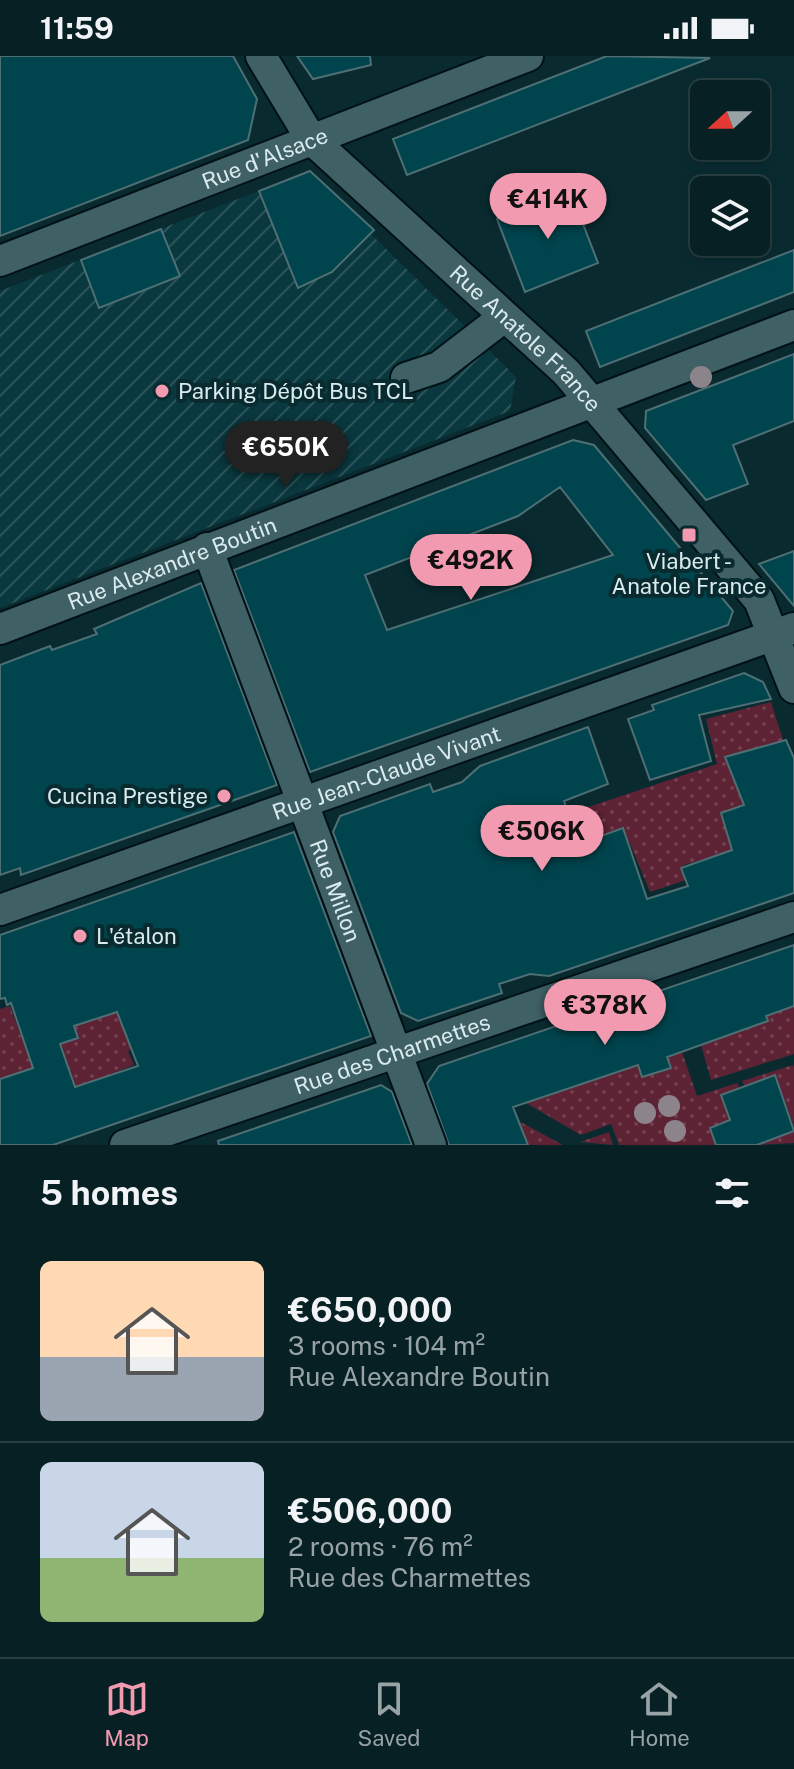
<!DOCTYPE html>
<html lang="en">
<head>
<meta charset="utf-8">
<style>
	body { margin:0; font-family:"Public Sans",sans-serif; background:#10282c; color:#f1f3f6; height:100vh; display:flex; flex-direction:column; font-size:30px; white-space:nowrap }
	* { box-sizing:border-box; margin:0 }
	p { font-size:26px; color:#98a3a6 }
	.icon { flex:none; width:44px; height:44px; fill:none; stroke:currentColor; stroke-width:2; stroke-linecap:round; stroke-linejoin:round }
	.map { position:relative; height:1089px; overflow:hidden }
	.details { display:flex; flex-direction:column; background:#072024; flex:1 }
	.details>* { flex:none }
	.needle { width:52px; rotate:249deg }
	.controls { position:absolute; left:690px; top:24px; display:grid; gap:16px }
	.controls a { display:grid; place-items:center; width:80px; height:80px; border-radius:12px; background:#072024; box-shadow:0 4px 12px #0003,0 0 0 2px #283e41; font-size:40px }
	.price { position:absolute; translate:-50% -68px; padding:0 18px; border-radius:28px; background:#f29aaf; color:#111; font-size:26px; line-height:52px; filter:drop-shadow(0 2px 4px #0008) }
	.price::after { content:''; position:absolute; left:50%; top:48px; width:24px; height:18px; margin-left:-12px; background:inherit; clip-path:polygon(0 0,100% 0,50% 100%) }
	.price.on { background:#222; color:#fff }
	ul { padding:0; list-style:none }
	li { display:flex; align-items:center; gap:24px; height:200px; padding:0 40px }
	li+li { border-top:2px solid #283e41 }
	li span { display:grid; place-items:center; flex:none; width:224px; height:160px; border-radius:12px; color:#555 }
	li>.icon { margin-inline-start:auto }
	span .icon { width:96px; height:96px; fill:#fffc; stroke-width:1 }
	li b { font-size:34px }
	h2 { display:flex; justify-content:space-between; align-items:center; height:96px; padding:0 40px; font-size:34px }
	.status { display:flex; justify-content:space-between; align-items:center; height:56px; padding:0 40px; background:#072024; direction:ltr }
	.status svg { height:22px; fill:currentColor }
	.dock { display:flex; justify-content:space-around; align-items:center; height:112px; border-top:2px solid #283e41; background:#072024; font-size:22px; color:#98a3a6 }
	.dock a { display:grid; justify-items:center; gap:4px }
	.dock .on { color:#f29aaf }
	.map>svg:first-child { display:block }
	.industrial { fill:url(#industrial-furrows) }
	.green { fill:url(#green-dots) }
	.building { fill:#00444d; stroke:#4e6f74; stroke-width:2; fill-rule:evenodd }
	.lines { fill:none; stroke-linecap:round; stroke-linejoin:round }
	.minor-casing { stroke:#001216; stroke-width:34 }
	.minor { stroke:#3f6065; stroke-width:30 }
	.tree { fill:#8d848b }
	.poi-dot { fill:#f29aaf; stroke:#092b30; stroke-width:3 }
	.labels { text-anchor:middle; stroke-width:8; stroke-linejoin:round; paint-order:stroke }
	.street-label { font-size:22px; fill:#daebee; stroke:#092b30 }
	.poi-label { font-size:22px; fill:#daebee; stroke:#092b30; text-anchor:start }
</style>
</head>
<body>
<div class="status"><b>11:59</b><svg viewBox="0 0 49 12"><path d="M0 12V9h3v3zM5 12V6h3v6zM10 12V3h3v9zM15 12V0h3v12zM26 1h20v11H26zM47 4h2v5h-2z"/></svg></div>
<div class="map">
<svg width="794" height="1089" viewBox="0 0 794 1089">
	<defs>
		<pattern id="industrial-furrows" width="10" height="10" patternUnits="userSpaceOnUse" patternTransform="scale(2)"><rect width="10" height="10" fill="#09383e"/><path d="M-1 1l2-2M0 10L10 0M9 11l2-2" fill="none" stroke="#2c555a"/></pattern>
		<pattern id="green-dots" width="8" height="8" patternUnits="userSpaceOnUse" patternTransform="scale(2)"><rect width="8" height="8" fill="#5d2334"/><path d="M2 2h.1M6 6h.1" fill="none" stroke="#744352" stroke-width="1.8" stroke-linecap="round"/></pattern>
	</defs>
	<rect width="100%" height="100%" fill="#092b30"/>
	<path class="industrial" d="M310,115L374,174L371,178L516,321L510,355L0,552V235Z"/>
	<path class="green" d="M771,646L783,684L741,698L755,745L732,795L684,809L686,824L650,836L629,785L616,790L581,788L412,814L495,782L717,708L706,663Z
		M160,934L149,988L128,995L134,1009L59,1039L0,1028V953L10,950L21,980Z
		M794,950V998L711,1024L701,989L767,965L766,960Z
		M682,996L697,1040L737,1027L740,1033L730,1064L710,1072L716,1089H619L611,1068L581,1079L526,1047L638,1009L643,1020L670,1013L667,1001Z
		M793,1009L794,1011V1070L775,1020L745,1031L742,1025Z
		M517,1064L561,1088L562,1089H526Z
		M794,1075V1087L757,1089Z
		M609,1076L613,1089L580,1086Z"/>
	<path class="building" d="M0,0H233L257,43L248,84L0,180Z
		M297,0H370L371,9L313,23Z
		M607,0L710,2L407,119L393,83Z
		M310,115L374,174L332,216L298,232L259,135Z
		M570,134L598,207L525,236L497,163Z
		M161,173L180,220L99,252L81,204Z
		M794,194V236L600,311L586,275Z
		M794,298V365L733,389L748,428L706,444L645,372L646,355Z
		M573,384L594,389L655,462L733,555L728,569L310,716L234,514ZM560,431L613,499L387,574L365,519L518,460Z
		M794,495V550L759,508Z
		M201,527L277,729L21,819L20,812L0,819V609L50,590L52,594L97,578L94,573Z
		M744,617L763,626L771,643L699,659L711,705L650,724L628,663L654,654L652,649Z
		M588,671L608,728L564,745L579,788L623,772L647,843L688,830L681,812L732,794L721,757L744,749L725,701L786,684L794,702V837L549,920L530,918L499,928L502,937L418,965L401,957L333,776L340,760L430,728L433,736L462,726L480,710Z
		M294,776L371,980L53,1089H0V1023L33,1012L11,947L7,949L5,942L0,943V879ZM117,956L138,1010L75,1031L60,988L78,982L74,970Z
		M794,889V950L766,960L768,965L667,1001L671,1012L642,1021L638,1009L513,1051L528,1089H449L427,1028L439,1010Z
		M775,1019L794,1075L757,1089H716L710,1072L730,1064L721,1039Z
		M381,1029L392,1036L412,1089H219L218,1085Z"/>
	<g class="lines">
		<g class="minor-casing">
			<g id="minor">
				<path id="s1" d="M261,0L311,83L566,316L759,544L794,632"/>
				<path id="s2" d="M0,205L528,0"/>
				<path d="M406,322L439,311L504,261"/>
				<path id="s3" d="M207,492L431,1089"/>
				<path id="s4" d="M0,573L794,269"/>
				<path id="s5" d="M0,854L794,572"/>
				<path id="s6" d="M125,1089L794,861"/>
			</g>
		</g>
		<use href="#minor" class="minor"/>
	</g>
	<g class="tree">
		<circle cx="701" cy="321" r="11"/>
		<circle cx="669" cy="1050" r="11"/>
		<circle cx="645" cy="1057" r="11"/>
		<circle cx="675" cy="1075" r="11"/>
	</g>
	<g class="poi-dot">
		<circle cx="162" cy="335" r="8"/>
		<rect x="681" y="471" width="16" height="16" rx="4"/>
		<circle cx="224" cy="740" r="8"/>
		<circle cx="80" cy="880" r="8"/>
	</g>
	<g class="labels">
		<g class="street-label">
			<text dy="8" stroke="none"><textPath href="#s2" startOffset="284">Rue d'Alsace</textPath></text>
			<text dy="8" stroke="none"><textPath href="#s1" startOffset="390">Rue Anatole France</textPath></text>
			<text dy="8" stroke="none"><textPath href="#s4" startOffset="184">Rue Alexandre Boutin</textPath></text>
			<text dy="8" stroke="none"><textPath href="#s5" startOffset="410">Rue Jean-Claude Vivant</textPath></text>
			<text dy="8" stroke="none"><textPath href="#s3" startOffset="366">Rue Millon</textPath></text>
			<text dy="8" stroke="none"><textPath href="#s6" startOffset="282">Rue des Charmettes</textPath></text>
		</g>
		<g class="poi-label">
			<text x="178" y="343">Parking Dépôt Bus TCL</text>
			<text x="689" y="513" text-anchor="middle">Viabert -<tspan x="689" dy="25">Anatole France</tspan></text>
			<text x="208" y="748" text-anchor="end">Cucina Prestige</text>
			<text x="96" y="888">L'étalon</text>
		</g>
	</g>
</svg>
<div class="controls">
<a><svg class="needle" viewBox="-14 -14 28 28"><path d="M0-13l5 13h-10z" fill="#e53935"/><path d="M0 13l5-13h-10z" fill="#98a3a6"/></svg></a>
<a><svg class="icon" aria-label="layers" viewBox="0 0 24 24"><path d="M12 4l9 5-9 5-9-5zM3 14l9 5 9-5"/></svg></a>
</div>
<b class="price" style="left:548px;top:185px">€414K</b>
<b class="price on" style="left:286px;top:433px">€650K</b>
<b class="price" style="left:471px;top:546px">€492K</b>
<b class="price" style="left:542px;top:817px">€506K</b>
<b class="price" style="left:605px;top:991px">€378K</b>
</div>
<section class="details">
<h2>5 homes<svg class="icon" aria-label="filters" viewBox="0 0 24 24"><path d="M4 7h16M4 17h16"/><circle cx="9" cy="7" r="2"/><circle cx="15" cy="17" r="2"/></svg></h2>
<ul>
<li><span style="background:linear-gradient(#ffd9b3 60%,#9aa5b1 0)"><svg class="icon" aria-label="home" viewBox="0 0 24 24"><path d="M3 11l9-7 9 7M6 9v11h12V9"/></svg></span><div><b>€650,000</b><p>3 rooms · 104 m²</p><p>Rue Alexandre Boutin</p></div></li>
<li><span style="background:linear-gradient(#c9d6e8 60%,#8fb573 0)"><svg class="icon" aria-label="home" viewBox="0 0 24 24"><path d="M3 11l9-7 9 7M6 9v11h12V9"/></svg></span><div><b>€506,000</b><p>2 rooms · 76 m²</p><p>Rue des Charmettes</p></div></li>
</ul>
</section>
<nav class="dock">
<a class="on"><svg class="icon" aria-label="map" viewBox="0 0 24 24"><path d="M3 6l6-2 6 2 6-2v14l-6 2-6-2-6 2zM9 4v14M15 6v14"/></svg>Map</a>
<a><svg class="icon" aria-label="saved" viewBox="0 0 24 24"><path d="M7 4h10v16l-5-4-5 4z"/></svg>Saved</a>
<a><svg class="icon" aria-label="home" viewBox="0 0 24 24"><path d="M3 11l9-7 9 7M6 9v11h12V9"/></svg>Home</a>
</nav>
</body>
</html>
